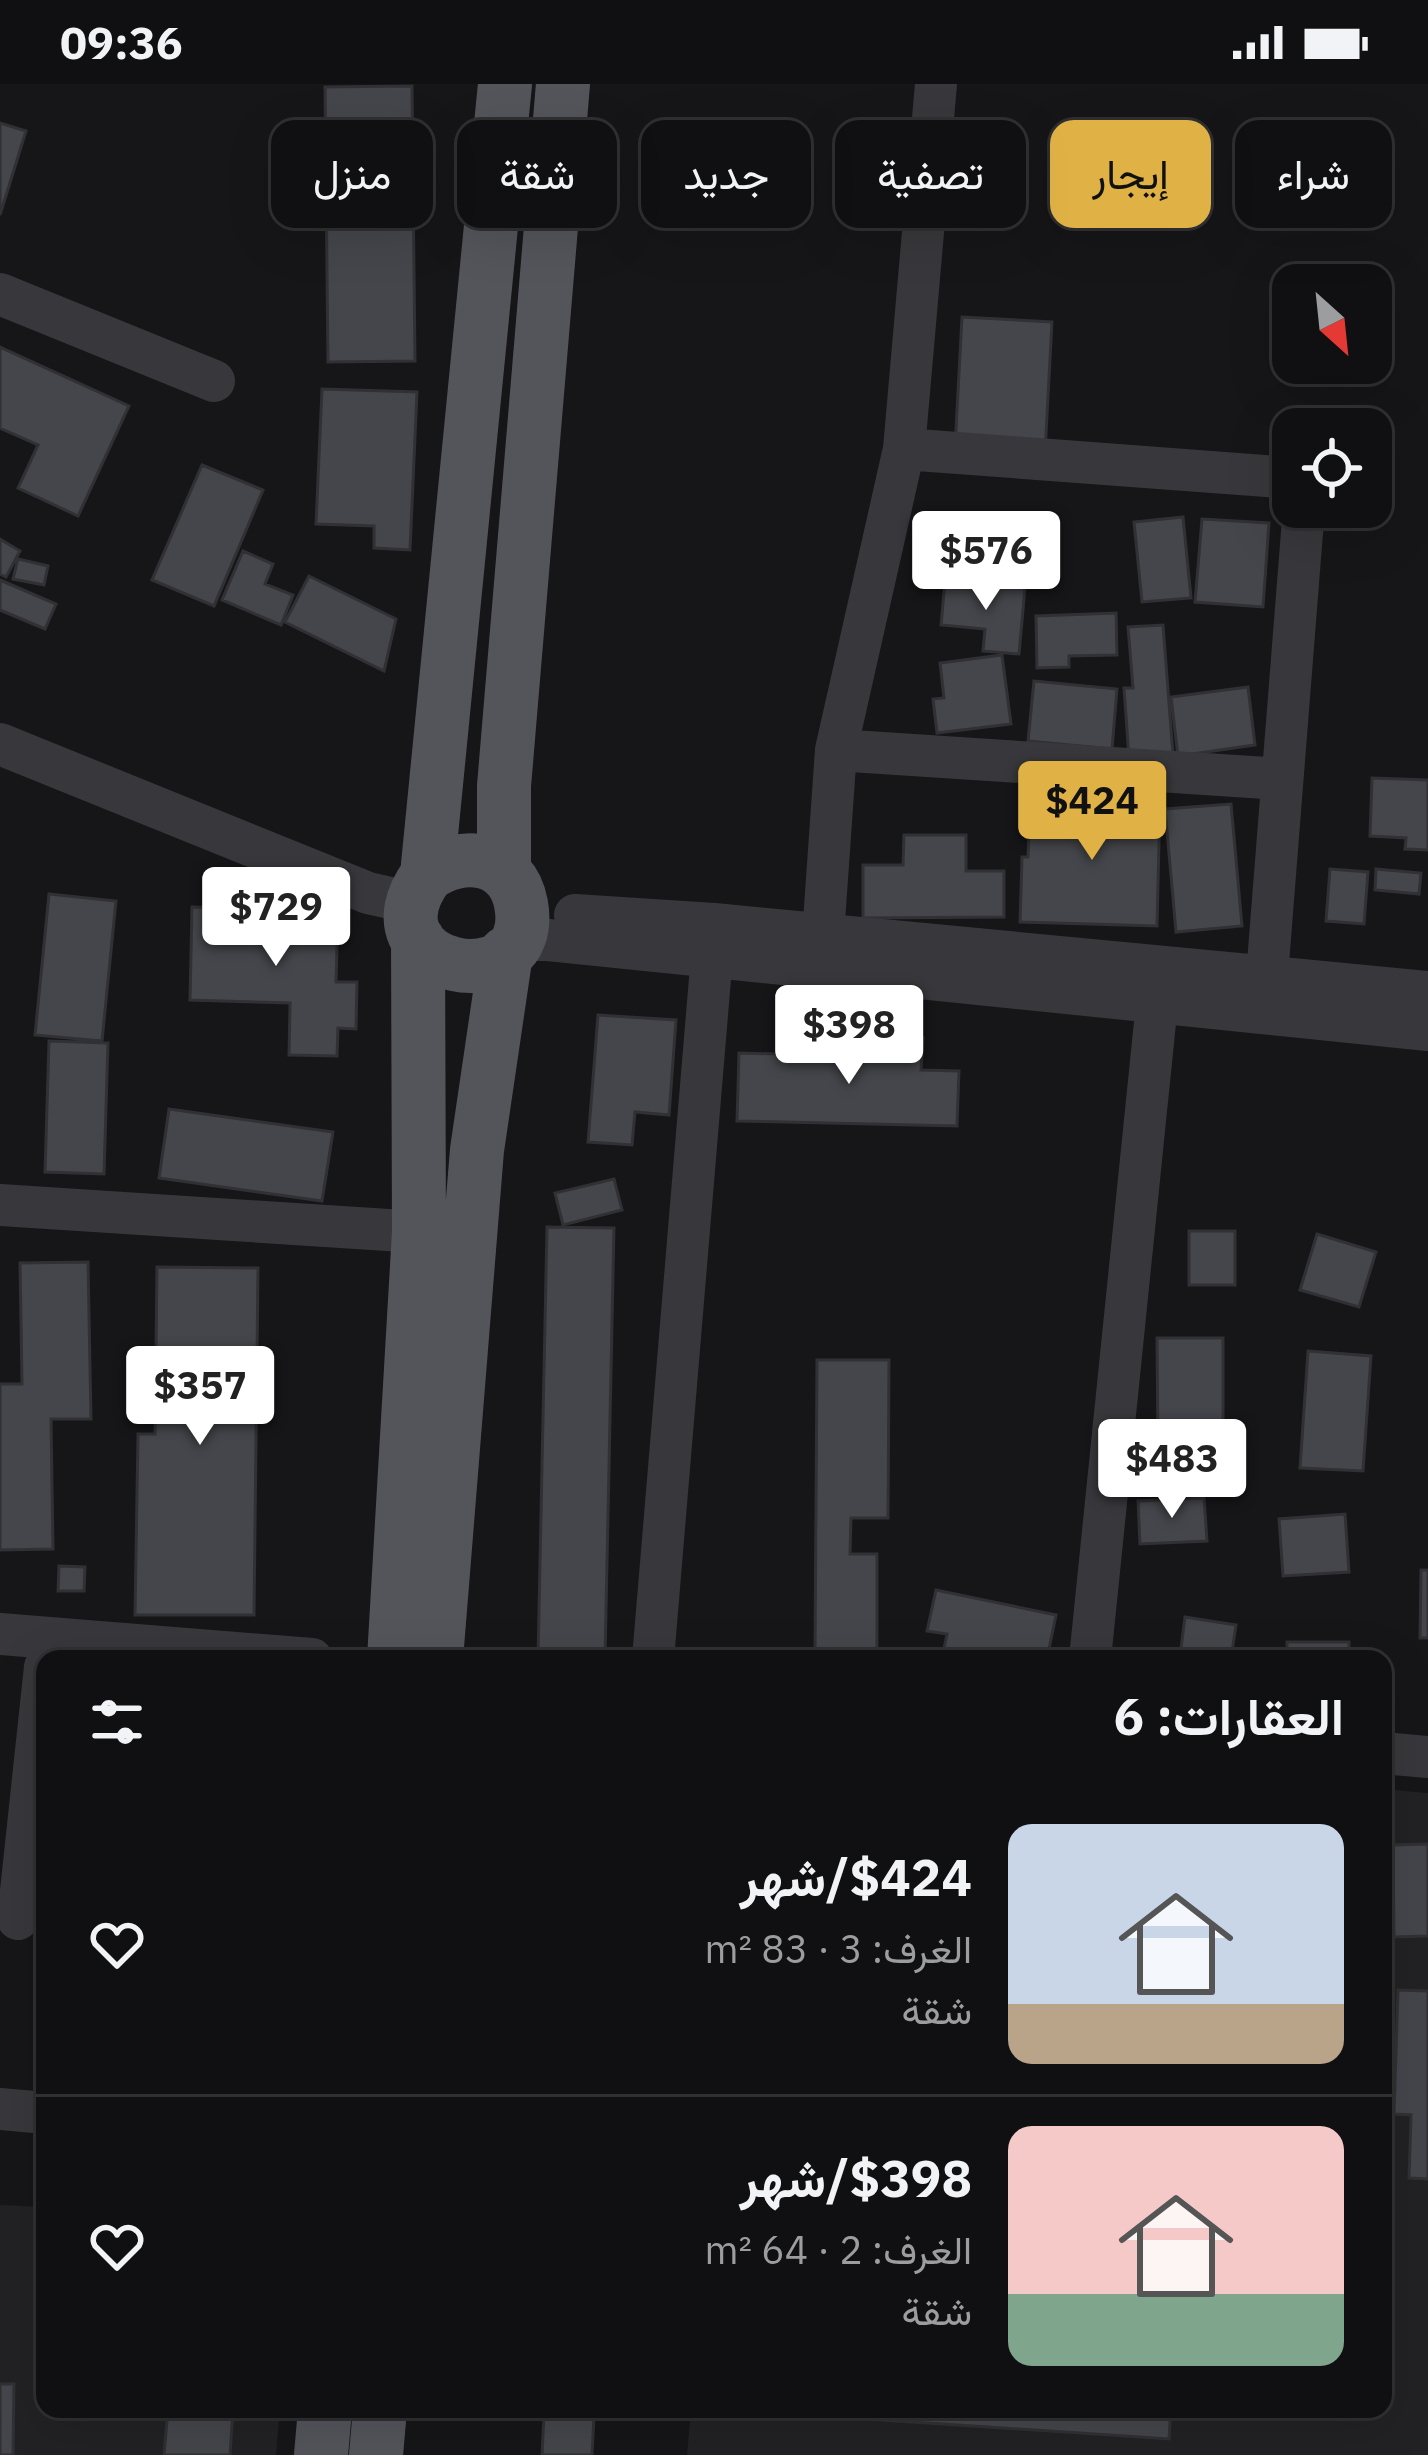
<!DOCTYPE html>
<html lang="ar">
<head>
<meta charset="utf-8">
<style>
	body { margin:0; font-family:"IBM Plex Sans",Vazirmatn,sans-serif; background:#1e1e20; color:#f1f3f6; direction:rtl; height:100vh; display:flex; flex-direction:column; font-size:45px; white-space:nowrap }
	* { box-sizing:border-box; margin:0 }
	p { font-size:39px; color:#9c9d9f }
	.icon { flex:none; width:66px; height:66px; fill:none; stroke:currentColor; stroke-width:2; stroke-linecap:round; stroke-linejoin:round }
	.map { position:relative; flex:1; overflow:hidden; direction:ltr }
	.panel { position:absolute; left:36px; top:1566px; width:1356px; height:768px; display:flex; flex-direction:column; background:#101012; border-radius:24px; box-shadow:0 12px 48px #0002,0 0 0 3px #303032; direction:rtl }
	.panel>* { flex:none }
	.hud { position:absolute; left:36px; top:36px; width:1356px; height:108px; direction:rtl; display:flex; gap:24px }
	.needle { width:78px; rotate:153deg }
	.controls { position:absolute; left:1272px; top:180px; display:grid; gap:24px }
	.controls a { display:grid; place-items:center; width:120px; height:120px; border-radius:24px; background:#101012; box-shadow:0 12px 48px #0002,0 0 0 3px #303032; font-size:60px }
	.price { position:absolute; translate:-50% -102px; padding:0 27px; border-radius:12px; background:#fff; color:#222; font-size:39px; line-height:78px; filter:drop-shadow(0 3px 6px #0008) }
	.price::after { content:''; position:absolute; left:50%; top:72px; width:36px; height:27px; margin-left:-18px; background:inherit; clip-path:polygon(0 0,100% 0,50% 100%) }
	.price.active { background:#e0b246; color:#111 }
	ul { padding:0; list-style:none }
	li { display:flex; align-items:center; gap:36px; height:300px; padding:0 48px }
	li+li { border-top:3px solid #303032 }
	li span { display:grid; place-items:center; flex:none; width:336px; height:240px; border-radius:24px; color:#555 }
	li>.icon { margin-inline-start:auto }
	span .icon { width:144px; height:144px; fill:#fffc; stroke-width:1 }
	li b { font-size:51px }
	h2 { display:flex; justify-content:space-between; align-items:center; height:144px; padding:0 48px; font-size:51px }
	.tag { padding:0 42px; border-radius:24px; background:#101012; box-shadow:0 12px 48px #0002,0 0 0 3px #303032; font-size:42px; line-height:108px }
	.tag.active { background:#e0b246; color:#111 }
	.status { display:flex; justify-content:space-between; align-items:center; height:84px; padding:0 60px; background:#101012; direction:ltr }
	.status svg { height:33px; fill:currentColor }
	.map>svg:first-child { display:block }
	.built { fill:#222225 }
	.building { fill:#45464b; stroke:#313034; stroke-width:3 }
	.lines { fill:none; stroke-linecap:round; stroke-linejoin:round }
	.minor { stroke:#38383c; stroke-width:42 }
	.major { stroke:#54555b; stroke-width:54 }
</style>
</head>
<body>
<div class="status"><b>09:36</b><svg viewBox="0 0 49 12"><path d="M0 12V9h3v3zM5 12V6h3v6zM10 12V3h3v9zM15 12V0h3v12zM26 1h20v11H26zM47 4h2v5h-2z"/></svg></div>
<div class="map">
<svg width="1428" height="2371" viewBox="0 0 1428 2371">
	<rect width="100%" height="100%" fill="#161618"/>
	<path class="built" d="M1383,1705L1428,1709V2371H687L691,2325H1383Z
		M0,2121L45,2123V2325H280L276,2371H0Z"/>
	<path class="building" d="M412,2L415,277L328,278L325,3Z
		M0,39L26,47L0,131Z
		M962,233L1052,238L1045,369L955,364Z
		M0,263L129,322L78,432L18,404L38,361L0,344Z
		M322,305L417,308L410,466L374,464V442L316,440Z
		M202,381L263,406L214,522L152,496Z
		M1183,433L1191,514L1142,518L1134,438Z
		M1202,435L1269,439L1263,523L1195,518Z
		M0,455L20,467L6,493L0,490Z
		M243,467L273,480L265,500L293,511L281,541L222,516Z
		M18,475L48,482L44,501L13,495Z
		M309,492L396,535L384,587L285,538Z
		M0,496L56,520L45,545L0,526Z
		M945,497L1025,504L1019,570L983,567L985,545L941,541Z
		M1116,529L1117,571L1069,572V583L1037,584L1036,532Z
		M1163,541L1173,671L1129,674L1124,604H1133L1128,543Z
		M1002,571L1011,640L937,649L933,615L944,614L940,579Z
		M1034,597L1117,605L1112,665L1028,657Z
		M1248,603L1255,661L1178,672L1171,613Z
		M1372,694L1428,696V766L1405,765L1406,754L1370,752Z
		M1030,715L1160,718L1157,842L1020,838L1022,773H1028Z
		M1231,720L1242,842L1176,848L1165,725Z
		M904,751H966V787H1004V833L863,834V781H903Z
		M1330,785L1368,788L1364,840L1326,837Z
		M1376,785L1421,789L1419,810L1375,806Z
		M49,810L116,817L102,957L35,951Z
		M192,823L338,826L336,898H357L356,945L338,944L337,972L289,971L290,919L190,916Z
		M598,931L676,936L669,1031L635,1028L632,1061L588,1058Z
		M853,952L923,954L921,986L959,987L957,1042L737,1037L739,969L853,972Z
		M49,957L108,959L104,1090L45,1088Z
		M169,1025L333,1048L322,1117L159,1094Z
		M614,1095L622,1126L563,1141L555,1109Z
		M547,1143L614,1144L605,1575H538Z
		M1189,1147H1235V1201H1189Z
		M1317,1150L1376,1168L1359,1223L1300,1206Z
		M88,1178L91,1335H51L53,1465L0,1466V1300H22L20,1179Z
		M157,1183L258,1184L254,1531H135L138,1350H155Z
		M1157,1254H1223V1367H1158Z
		M1308,1267L1371,1272L1363,1387L1300,1384Z
		M817,1276H889L888,1434H851L850,1470H877V1570H815Z
		M1204,1414L1207,1457L1140,1460L1138,1417Z
		M1345,1430L1349,1488L1283,1492L1279,1435Z
		M59,1482L85,1483L84,1507H58Z
		M1421,1486H1428V1554H1420Z
		M936,1506L1056,1531L1047,1575L942,1574L947,1550L927,1547Z
		M1185,1533L1236,1541L1231,1575L1180,1572Z
		M1287,1558H1349V1575H1287Z
		M1428,1760V1852L1394,1853L1393,1761Z
		M1398,1906L1428,1907V2095L1409,2094L1411,2031L1394,2030Z
		M0,2300H14L13,2371H0Z
		M168,2325H233L230,2371H164Z
		M868,2325H1171L1169,2355L867,2335Z
		M544,2330L594,2332L592,2371H542Z"/>
	<g class="lines">
		<path class="minor" d="M0,210L214,297
			M904,365L1293,394
			M0,660L368,809L413,819
			M836,666L1282,695
			M575,831L714,840L1428,908
			M823,852L836,666L904,365L936,0
			M516,856H548L1428,946
			M1265,917L1304,423
			M0,1121L419,1148
			M0,1550L312,1575
			M653,1575L714,847
			M1090,1575L1157,919
			M1383,1669L1428,1673
			M18,1835L45,1583
			M0,2025L45,2029"/>
		<path class="major" d="M504,788V702L563,0
			M427,791C461,766 512,771 521,820C540,922 356,888 427,791L505,0
			M394,1575L419,1148L418,856
			M436,1575L477,1066L506,869
			M321,2371L325,2325
			M376,2371L380,2325"/>
	</g>
</svg>
<div class="controls">
<a><svg class="needle" viewBox="-14 -14 28 28"><path d="M0-13l5 13h-10z" fill="#e53935"/><path d="M0 13l5-13h-10z" fill="#9c9d9f"/></svg></a>
<a><svg class="icon" aria-label="locate" viewBox="0 0 24 24"><circle cx="12" cy="12" r="6"/><path d="M12 2v4M12 18v4M2 12h4M18 12h4"/></svg></a>
</div>
<b class="price" style="left:986px;top:529px">$576</b>
<b class="price active" style="left:1092px;top:779px">$424</b>
<b class="price" style="left:276px;top:885px">$729</b>
<b class="price" style="left:849px;top:1003px">$398</b>
<b class="price" style="left:200px;top:1364px">$357</b>
<b class="price" style="left:1172px;top:1437px">$483</b>
<div class="hud">
<a class="tag">شراء</a>
<a class="tag active">إيجار</a>
<a class="tag">تصفية</a>
<a class="tag">جديد</a>
<a class="tag">شقة</a>
<a class="tag">منزل</a>
</div>
<section class="panel">
<h2>العقارات: 6<svg class="icon" aria-label="filters" viewBox="0 0 24 24"><path d="M4 7h16M4 17h16"/><circle cx="9" cy="7" r="2"/><circle cx="15" cy="17" r="2"/></svg></h2>
<ul>
<li><span style="background:linear-gradient(#c9d6e8 75%,#b9a48a 0)"><svg class="icon" aria-label="home" viewBox="0 0 24 24"><path d="M3 11l9-7 9 7M6 9v11h12V9"/></svg></span><div><b>$424/شهر</b><p>الغرف: 3 · 83 m²</p><p>شقة</p></div><svg class="icon" aria-label="heart" viewBox="0 0 24 24"><path d="M12 20l-8-8c-3-5 5-10 8-4 3-6 11-1 8 4z"/></svg></li>
<li><span style="background:linear-gradient(#f6c9c9 70%,#7fa58c 0)"><svg class="icon" aria-label="home" viewBox="0 0 24 24"><path d="M3 11l9-7 9 7M6 9v11h12V9"/></svg></span><div><b>$398/شهر</b><p>الغرف: 2 · 64 m²</p><p>شقة</p></div><svg class="icon" aria-label="heart" viewBox="0 0 24 24"><path d="M12 20l-8-8c-3-5 5-10 8-4 3-6 11-1 8 4z"/></svg></li>
</ul>
</section>
</div>
</body>
</html>
